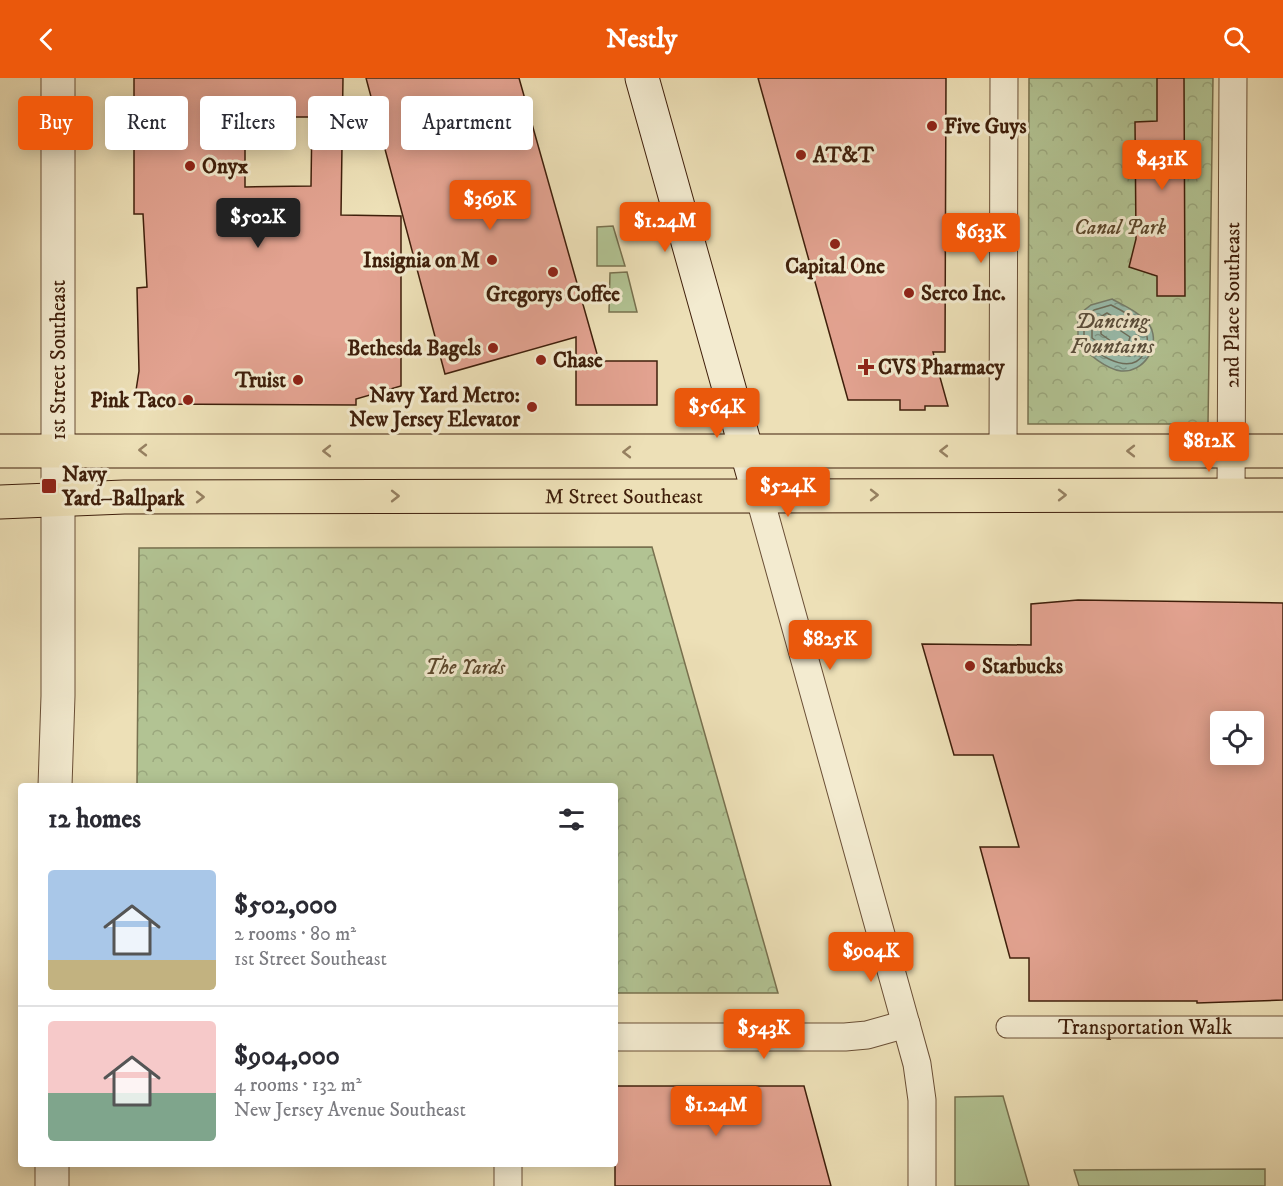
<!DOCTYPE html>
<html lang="en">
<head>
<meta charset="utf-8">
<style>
	body { margin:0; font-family:"IM FELL DW Pica",serif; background:#f2f2f3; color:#2b2b33; height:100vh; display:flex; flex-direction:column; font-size:22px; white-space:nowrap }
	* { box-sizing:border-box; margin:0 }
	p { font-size:20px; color:#7c7c81 }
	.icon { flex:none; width:33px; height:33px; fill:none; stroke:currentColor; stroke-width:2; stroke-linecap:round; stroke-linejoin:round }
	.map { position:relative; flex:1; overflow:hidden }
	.side { position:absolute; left:18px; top:705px; width:600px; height:384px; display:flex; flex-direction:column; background:#fff; border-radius:6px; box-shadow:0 3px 15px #0003 }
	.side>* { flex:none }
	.top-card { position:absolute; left:18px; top:18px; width:600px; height:54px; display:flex; gap:12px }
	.fabs { position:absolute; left:1210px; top:633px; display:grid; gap:12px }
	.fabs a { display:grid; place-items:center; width:54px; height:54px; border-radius:6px; background:#fff; box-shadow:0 3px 15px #0003; font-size:30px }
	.price { position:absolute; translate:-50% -51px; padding:0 14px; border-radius:6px; background:#ea580c; color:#fff; font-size:20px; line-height:39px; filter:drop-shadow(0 2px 3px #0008) }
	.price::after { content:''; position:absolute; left:50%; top:36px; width:18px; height:14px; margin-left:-9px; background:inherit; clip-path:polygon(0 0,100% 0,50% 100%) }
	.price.selected { background:#222; color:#fff }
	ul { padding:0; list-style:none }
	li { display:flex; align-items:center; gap:18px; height:150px; padding:0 30px }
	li+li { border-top:2px solid #e1e1e2 }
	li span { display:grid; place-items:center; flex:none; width:168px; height:120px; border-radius:6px; color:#555 }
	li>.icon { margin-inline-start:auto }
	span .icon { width:72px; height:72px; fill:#fffc; stroke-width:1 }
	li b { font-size:26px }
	h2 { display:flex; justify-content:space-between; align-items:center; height:72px; padding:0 30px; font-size:26px }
	.pill { padding:0 21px; border-radius:6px; background:#fff; box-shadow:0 3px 15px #0003; font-size:21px; line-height:54px }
	.pill.selected { background:#ea580c; color:#fff }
	header { display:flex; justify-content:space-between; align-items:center; height:78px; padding:0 30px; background:#ea580c; color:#fff; font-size:27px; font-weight:700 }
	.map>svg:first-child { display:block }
	.green { fill:#b2c393; stroke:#78714f; stroke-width:1.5 }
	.park { fill:url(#park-crowns); stroke:#78714f; stroke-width:1.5 }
	.water { fill:url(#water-ripples); stroke:#757e6c; stroke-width:1.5 }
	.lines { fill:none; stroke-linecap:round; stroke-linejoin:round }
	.shore { stroke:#6c6e5c; stroke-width:1.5 }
	.building { fill:#e2a290; stroke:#3f1f0b; stroke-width:1.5; fill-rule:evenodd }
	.pedestrian-casing { stroke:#6a4f36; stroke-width:23 }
	.minor-casing { stroke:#6a4f36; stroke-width:29 }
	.tertiary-casing { stroke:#6a4f36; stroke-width:35 }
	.secondary-casing { stroke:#3f1f0b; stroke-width:35 }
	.primary-casing { stroke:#3f1f0b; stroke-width:35 }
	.pedestrian { stroke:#f3ebd0; stroke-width:21 }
	.minor { stroke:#f3ebd0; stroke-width:27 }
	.tertiary { stroke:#f3ebd0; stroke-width:33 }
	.secondary { stroke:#f3ebd0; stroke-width:33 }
	.primary { stroke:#ede0b7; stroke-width:33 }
	.oneway { stroke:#968061 }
	.poi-dot { fill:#8f2418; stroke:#f3ebd0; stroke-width:2 }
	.labels { text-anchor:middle; stroke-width:6; stroke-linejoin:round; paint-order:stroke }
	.poi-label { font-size:21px; font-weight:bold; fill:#3f1f0b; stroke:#f3ebd0; text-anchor:start }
	.park-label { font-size:21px; font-style:italic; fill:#5c482d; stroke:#f3ebd0 }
	.street-label { font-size:21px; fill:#3f1f0b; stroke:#f3ebd0 }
	.water-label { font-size:22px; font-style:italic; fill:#5a4e3c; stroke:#f3ebd0 }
</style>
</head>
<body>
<header><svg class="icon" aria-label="back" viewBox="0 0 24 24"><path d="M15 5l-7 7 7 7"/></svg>Nestly<svg class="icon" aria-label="search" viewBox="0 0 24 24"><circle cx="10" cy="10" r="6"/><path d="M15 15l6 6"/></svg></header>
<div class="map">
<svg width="1283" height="1108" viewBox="0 0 1283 1108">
	<defs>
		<pattern id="park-crowns" width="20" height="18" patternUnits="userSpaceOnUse" patternTransform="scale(1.5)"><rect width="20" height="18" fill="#b2c393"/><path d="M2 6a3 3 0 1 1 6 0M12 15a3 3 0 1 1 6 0" fill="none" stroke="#9aa77d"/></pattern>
		<pattern id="water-ripples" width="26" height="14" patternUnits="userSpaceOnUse" patternTransform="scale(1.5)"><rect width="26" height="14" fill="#99bdad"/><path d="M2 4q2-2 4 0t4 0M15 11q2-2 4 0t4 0" fill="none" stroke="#7e998b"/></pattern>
	</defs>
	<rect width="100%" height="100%" fill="#ede0b7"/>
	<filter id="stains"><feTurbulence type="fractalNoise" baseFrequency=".00333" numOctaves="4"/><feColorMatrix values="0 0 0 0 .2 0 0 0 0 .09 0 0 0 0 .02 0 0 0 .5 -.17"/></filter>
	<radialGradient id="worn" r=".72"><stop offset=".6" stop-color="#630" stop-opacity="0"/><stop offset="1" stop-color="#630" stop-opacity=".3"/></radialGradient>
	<path class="green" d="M613,148L625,188H597V149Z
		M627,194L637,234H609L610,195Z
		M1003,1018L1029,1108H955V1019Z
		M1265,1091V1108H1079L1074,1092Z"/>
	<path class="park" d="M1029,0H1213L1208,346H1028Z
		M652,469L778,915H615V708H137L139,470Z"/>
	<path class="water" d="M1112,221C1123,227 1143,236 1150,248C1161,268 1144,295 1121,293C1106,291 1088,276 1078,265V237L1091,227Z"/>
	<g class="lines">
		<path class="shore" d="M1111,227C1121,232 1135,240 1143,248C1147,254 1148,260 1147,266C1140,303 1099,280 1084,262V240L1094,232Z
			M1107,235L1138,254V269L1130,278L1114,276L1092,260V244Z
			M1109,245L1130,259L1127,269L1118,268L1101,256V248Z"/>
	</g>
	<path class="building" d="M134,0H343L341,137L401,138V308L356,321V327L140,326L143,319H135L139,293L137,210L147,209L143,136H134ZM245,39H312L311,108L245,109Z
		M366,0H519L599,283H657V327H576V259L445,296Z
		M758,0H946L945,274H933L948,328H925V332H900V322H848Z
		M1157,0H1184L1185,218H1157V198L1129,189L1136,161L1135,44L1157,43Z
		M1078,522L1283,525V922L1197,925V923H1029V880H1010L980,769H1019L993,677H954L922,566L1031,567V526ZM1221,644H1254V676H1221Z
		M615,1008H804L831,1108H615Z"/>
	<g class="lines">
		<g class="pedestrian-casing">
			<g id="pedestrian">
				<path id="s1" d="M1007,949H1283"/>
			</g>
		</g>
		<g class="minor-casing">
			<g id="minor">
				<path d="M1003,373L1004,0"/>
				<path d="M759,417L917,986L922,1022V1108"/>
				<path id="s2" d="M1231,417L1233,0"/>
				<path d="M615,959H845L867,957L906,946"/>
				<path d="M508,1086V1108"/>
			</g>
		</g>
		<g class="tertiary-casing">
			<path id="tertiary" d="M55,708L58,618V0
				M52,1086V1108"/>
		</g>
		<g class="secondary-casing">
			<path id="secondary" d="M642,0L759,417"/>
		</g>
		<g class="primary-casing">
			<g id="primary">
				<path d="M0,373H1283"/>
				<path id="s3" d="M0,424L124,419L1283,417"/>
			</g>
		</g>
		<use href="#pedestrian" class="pedestrian"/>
		<use href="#minor" class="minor"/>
		<use href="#tertiary" class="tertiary"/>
		<use href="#secondary" class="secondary"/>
		<use href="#primary" class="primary"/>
	</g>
	<defs><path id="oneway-chevron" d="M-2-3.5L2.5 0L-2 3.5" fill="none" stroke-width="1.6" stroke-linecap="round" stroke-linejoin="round" transform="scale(1.5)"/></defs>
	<g class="oneway">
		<use href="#oneway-chevron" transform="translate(143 372) rotate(180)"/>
		<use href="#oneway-chevron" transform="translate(327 373) rotate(-180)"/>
		<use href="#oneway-chevron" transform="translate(944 373) rotate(180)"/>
		<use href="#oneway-chevron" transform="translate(1131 373) rotate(180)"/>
		<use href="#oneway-chevron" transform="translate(627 374) rotate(180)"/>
		<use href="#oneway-chevron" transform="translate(874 417)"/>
		<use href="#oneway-chevron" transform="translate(1062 417)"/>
		<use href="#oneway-chevron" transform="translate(395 418)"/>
		<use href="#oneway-chevron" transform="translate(200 419)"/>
	</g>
	<g class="poi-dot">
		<circle cx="932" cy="48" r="6"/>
		<circle cx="801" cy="77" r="6"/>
		<circle cx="190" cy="88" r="6"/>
		<circle cx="835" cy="166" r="6"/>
		<circle cx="492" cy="182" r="6"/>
		<circle cx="553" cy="194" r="6"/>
		<circle cx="909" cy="215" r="6"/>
		<circle cx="493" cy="270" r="6"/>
		<circle cx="541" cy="282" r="6"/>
		<path d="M863 280h6v6h6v6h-6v6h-6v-6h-6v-6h6z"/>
		<circle cx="298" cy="302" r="6"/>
		<circle cx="188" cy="322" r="6"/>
		<circle cx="532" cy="329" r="6"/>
		<rect x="41" y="400" width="16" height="16" rx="3"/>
		<circle cx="970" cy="588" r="6"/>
	</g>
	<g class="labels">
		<g class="poi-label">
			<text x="944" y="55">Five Guys</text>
			<text x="813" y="84">AT&amp;T</text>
			<text x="202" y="95">Onyx</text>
			<text x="480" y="189" text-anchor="end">Insignia on M</text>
			<text x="835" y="195" text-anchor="middle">Capital One</text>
			<text x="921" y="222">Serco Inc.</text>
			<text x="553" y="223" text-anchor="middle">Gregorys Coffee</text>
			<text x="481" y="277" text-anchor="end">Bethesda Bagels</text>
			<text x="553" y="289">Chase</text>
			<text x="878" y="296">CVS Pharmacy</text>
			<text x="286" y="309" text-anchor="end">Truist</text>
			<text x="520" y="324" text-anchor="end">Navy Yard Metro:<tspan x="520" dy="24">New Jersey Elevator</tspan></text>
			<text x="176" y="329" text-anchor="end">Pink Taco</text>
			<text x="62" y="403">Navy<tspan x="62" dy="24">Yard–Ballpark</tspan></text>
			<text x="982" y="595">Starbucks</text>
		</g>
		<g class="park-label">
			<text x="1120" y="156">Canal Park</text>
			<text x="465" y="596">The Yards</text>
		</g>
		<g class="street-label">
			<text dy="7" stroke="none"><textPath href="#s2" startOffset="190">2nd Place Southeast</textPath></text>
			<text transform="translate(58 282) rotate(-90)" y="7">1st Street Southeast</text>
			<text dy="7" stroke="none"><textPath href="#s3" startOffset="624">M Street Southeast</textPath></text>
			<text dy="7" stroke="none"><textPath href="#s1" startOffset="138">Transportation Walk</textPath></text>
		</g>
		<g class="water-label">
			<text x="1112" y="250">Dancing<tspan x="1112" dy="25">Fountains</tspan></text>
		</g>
	</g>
	<rect width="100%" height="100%" filter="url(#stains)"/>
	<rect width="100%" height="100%" fill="url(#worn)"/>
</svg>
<div class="fabs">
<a><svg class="icon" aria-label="locate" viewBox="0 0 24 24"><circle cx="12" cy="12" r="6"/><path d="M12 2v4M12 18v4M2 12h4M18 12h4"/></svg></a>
</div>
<b class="price" style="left:1162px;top:113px">$431K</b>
<b class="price" style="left:490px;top:153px">$369K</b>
<b class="price selected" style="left:258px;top:171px">$502K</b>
<b class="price" style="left:665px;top:175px">$1.24M</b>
<b class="price" style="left:981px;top:186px">$633K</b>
<b class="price" style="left:717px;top:361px">$564K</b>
<b class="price" style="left:1209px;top:395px">$812K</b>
<b class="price" style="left:788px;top:440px">$524K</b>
<b class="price" style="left:830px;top:593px">$825K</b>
<b class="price" style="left:871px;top:905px">$904K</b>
<b class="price" style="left:764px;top:982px">$543K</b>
<b class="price" style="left:716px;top:1059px">$1.24M</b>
<div class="top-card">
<a class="pill selected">Buy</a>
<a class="pill">Rent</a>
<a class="pill">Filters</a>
<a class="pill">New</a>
<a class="pill">Apartment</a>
</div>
<section class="side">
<h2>12 homes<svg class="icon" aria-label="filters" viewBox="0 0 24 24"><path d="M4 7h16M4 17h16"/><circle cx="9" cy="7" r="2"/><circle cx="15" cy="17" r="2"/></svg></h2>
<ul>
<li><span style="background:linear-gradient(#a9c7e8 75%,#c2b280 0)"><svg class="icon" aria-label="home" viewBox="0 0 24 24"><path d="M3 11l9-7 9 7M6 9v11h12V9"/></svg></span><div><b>$502,000</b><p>2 rooms · 80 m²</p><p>1st Street Southeast</p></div></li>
<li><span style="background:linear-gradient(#f6c9c9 60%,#7fa58c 0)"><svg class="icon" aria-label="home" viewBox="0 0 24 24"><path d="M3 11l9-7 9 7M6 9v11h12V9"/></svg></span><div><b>$904,000</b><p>4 rooms · 132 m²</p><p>New Jersey Avenue Southeast</p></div></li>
</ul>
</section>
</div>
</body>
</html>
